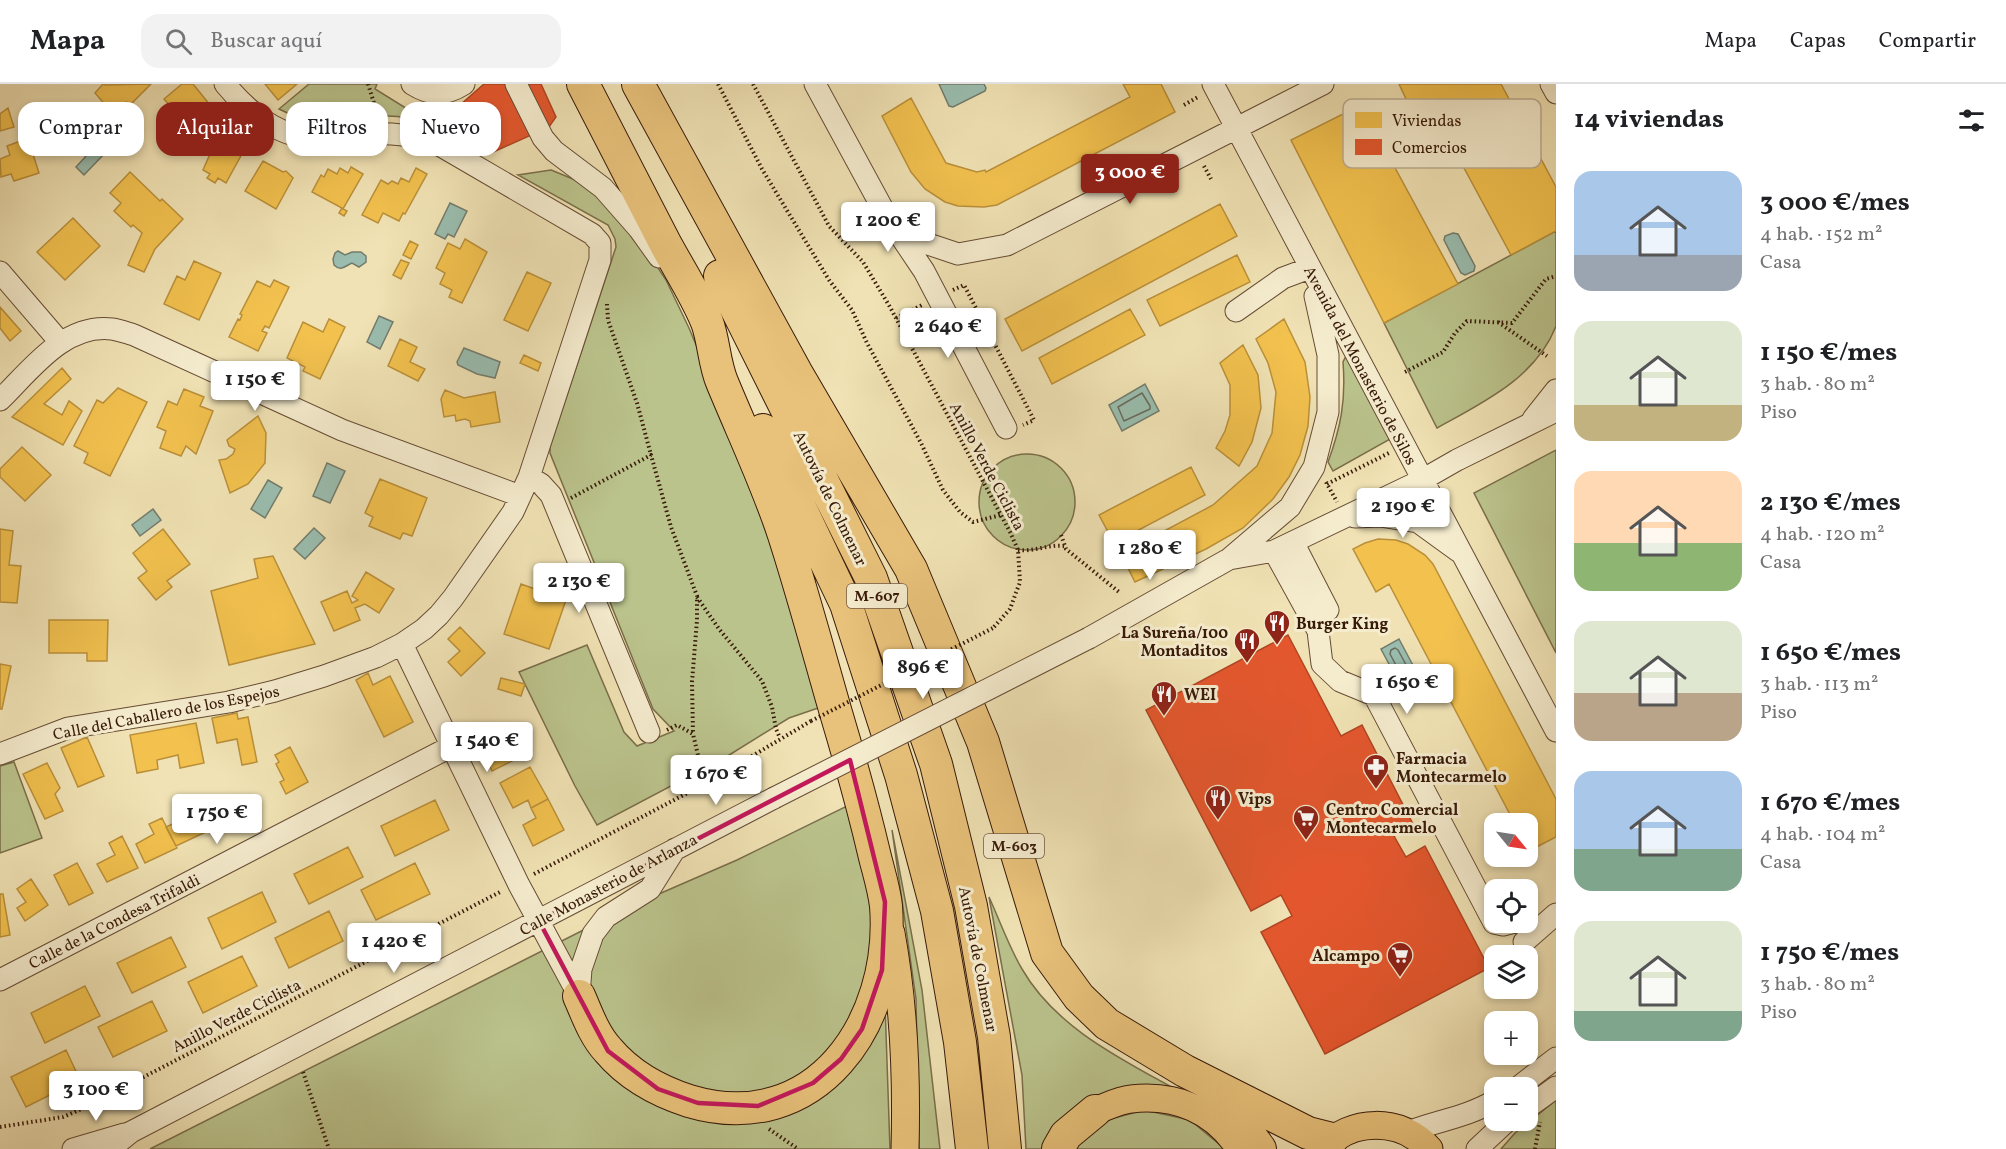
<!DOCTYPE html>
<html lang="es">
<head>
<meta charset="utf-8">
<style>
	body { margin:0; font-family:Vollkorn,serif; background:#f2f2f2; color:#202124; height:100vh; display:flex; flex-direction:column; font-size:22px; white-space:nowrap }
	* { box-sizing:border-box; margin:0 }
	p { font-size:20px; color:#757577 }
	.icon { flex:none; width:33px; height:33px; fill:none; stroke:currentColor; stroke-width:2; stroke-linecap:round; stroke-linejoin:round }
	.map { position:relative; flex:1; overflow:hidden }
	.side { display:flex; flex-direction:column; background:#fff; width:450px }
	.side>* { flex:none }
	.guide { position:absolute; left:18px; top:18px; width:570px; height:54px; display:flex; gap:12px }
	.needle { width:39px; rotate:120deg }
	.tools { position:absolute; left:1484px; top:729px; display:grid; gap:12px }
	.tools a { display:grid; place-items:center; width:54px; height:54px; border-radius:12px; background:#fff; box-shadow:0 3px 9px #0003; font-size:30px }
	.price { position:absolute; translate:-50% -51px; padding:0 14px; border-radius:6px; background:#fff; color:#222; font-size:20px; line-height:39px; filter:drop-shadow(0 2px 3px #0008) }
	.price::after { content:''; position:absolute; left:50%; top:36px; width:18px; height:14px; margin-left:-9px; background:inherit; clip-path:polygon(0 0,100% 0,50% 100%) }
	.price.selected { background:#8f2418; color:#fff }
	ul { padding:0; list-style:none }
	li { display:flex; align-items:center; gap:18px; height:150px; padding:0 18px }
	li span { display:grid; place-items:center; flex:none; width:168px; height:120px; border-radius:18px; color:#555 }
	li>.icon { margin-inline-start:auto }
	span .icon { width:72px; height:72px; fill:#fffc; stroke-width:1 }
	li b { font-size:26px }
	h2 { display:flex; justify-content:space-between; align-items:center; height:72px; padding:0 18px; font-size:26px }
	.pill { padding:0 21px; border-radius:18px; background:#fff; box-shadow:0 3px 9px #0003; font-size:21px; line-height:54px }
	.pill.selected { background:#8f2418; color:#fff }
	header { display:flex; align-items:center; gap:36px; box-sizing:border-box; height:84px; padding:0 30px; background:#fff; border-bottom:2px solid #e0e0e0 }
	header strong { font-size:28px }
	nav { display:flex; gap:33px; margin-inline-start:auto; font-size:21px }
	.search { width:420px; height:54px; background:#f2f2f2; display:flex; align-items:center; gap:15px; box-sizing:border-box; padding:0 21px; border-radius:18px; color:#757577; font-size:22px }
	main { display:flex; flex:1; min-height:0 }
	.map>svg:first-child { display:block }
	.green { fill:#bbc38c; stroke:#7a6e4a; stroke-width:1.5 }
	.water { fill:#9abdaf; stroke:#737c6d; stroke-width:1.5 }
	.homes { fill:#f2c14e; stroke:#ba8f39; stroke-width:1.5 }
	.shops { fill:#e4572e; stroke:#b04523; stroke-width:1.5 }
	.lines { fill:none; stroke-linecap:round; stroke-linejoin:round }
	.shore { stroke:#696c5c; stroke-width:1.5 }
	.minor-casing { stroke:#664c34; stroke-width:23 }
	.major-casing { stroke:#381a09; stroke-width:29 }
	.highway-casing { stroke:#381a09; stroke-width:34 }
	.path { stroke:#381a09; stroke-width:4; stroke-dasharray:1.5 3; stroke-linecap:butt }
	.minor { stroke:#f5ecce; stroke-width:21 }
	.major { stroke:#e8c17a; stroke-width:27 }
	.highway { stroke:#e8c17a; stroke-width:32 }
	.minor-bridge-casing { stroke:#664c34; stroke-width:23; stroke-linecap:butt }
	.path-bridge { stroke:#381a09; stroke-width:4; stroke-dasharray:1.5 3; stroke-linecap:butt }
	.minor-bridge { stroke:#f5ecce; stroke-width:21 }
	.marked { fill:none; stroke:#c2185b; stroke-width:4.5; stroke-linejoin:round }
	.labels { text-anchor:middle; stroke-width:6; stroke-linejoin:round; paint-order:stroke }
	.shield { fill:#f5ecce; stroke:#715944; stroke-width:1.5 }
	.shield-label { font-size:15px; font-weight:bold; fill:#381a09 }
	.street-label { font-size:16px; fill:#381a09; stroke:#f5ecce }
	.poi-label { font-size:16px; font-weight:bold; fill:#381a09; stroke:#f5ecce; text-anchor:start }
	.key { fill:#f5ecce; stroke:#bcad93; stroke-width:1.5 }
	.key-label { font-size:16px; fill:#381a09 }
</style>
</head>
<body>
<header>
<strong>Mapa</strong>
<div class="search"><svg class="icon" aria-label="search" viewBox="0 0 24 24"><circle cx="10" cy="10" r="6"/><path d="M15 15l6 6"/></svg>Buscar aquí</div>
<nav><a>Mapa</a><a>Capas</a><a>Compartir</a></nav>
</header>
<main>
<div class="map">
<svg width="1556" height="1065" viewBox="0 0 1556 1065">
	<rect width="100%" height="100%" fill="#f0e2b4"/>
	<filter id="stains"><feTurbulence type="fractalNoise" baseFrequency=".00333" numOctaves="4"/><feColorMatrix values="0 0 0 0 .2 0 0 0 0 .09 0 0 0 0 .02 0 0 0 .5 -.17"/></filter>
	<radialGradient id="worn" r=".72"><stop offset=".6" stop-color="#630" stop-opacity="0"/><stop offset="1" stop-color="#630" stop-opacity=".3"/></radialGradient>
	<path class="green" d="M309,0H377L375,5L425,36C413,35 400,32 388,32C345,32 321,47 279,25Z
		M551,86L590,102L645,164L666,196L689,244L740,366L824,622L789,634L726,673L597,741L575,702L519,588L587,561L624,648L637,662L674,647L653,625L550,369V363L616,163L615,155L608,141L518,91Z
		M1556,147V242C1536,294 1482,319 1437,344L1384,239Z
		M1345,274L1351,276L1392,354L1333,387L1328,378C1341,343 1346,316 1343,278Z
		M1556,366V569L1474,409Z
		M979 418a48 48 0 1 1 96 0a48 48 0 1 1-96 0Z
		M14,678L42,754L0,769V682Z
		M853,719L884,890L890,1065H150L629,823L737,776Z
		M892,746L922,906L940,1065H919L916,915Z
		M989,813C1000,837 1009,863 1022,885C1058,948 1132,980 1193,1015L1151,1004L1048,1065H1026L1022,991Z
		M1556,1016V1065H1501L1515,1049Z
		M1144,1026L1190,1036L1225,1065H1074L1077,1060L1107,1036Z"/>
	<path class="water" d="M939,0H984L986,4L985,7L953,23L949,22Z
		M97,60L106,68L84,91L76,83Z
		M450,119L467,127L454,153L448,150L445,155L435,150Z
		M1453,149L1458,150L1475,182L1474,187L1465,191L1461,189L1444,156L1445,152Z
		M338,167L345,171L352,168H361L366,172V178L359,183L352,179C345,182 341,188 334,181L333,175L335,169Z
		M379,232L393,238L380,265L367,258Z
		M464,264L500,278L495,294L477,290L458,281L457,278Z
		M1145,300L1159,327L1122,347L1109,321Z
		M327,379L345,387L330,419L313,412Z
		M268,396L282,404L265,434L251,425Z
		M153,425L161,436L140,452L132,441Z
		M314,444L325,454L305,475L294,465Z
		M1399,555L1425,604L1407,614L1381,565Z"/>
	<path class="homes" d="M103,0L105,1L151,0L131,20L126,18L122,22L123,24L114,31L95,9Z
		M182,0H193L210,21L177,48L171,41L166,46L157,35L171,23L164,15Z
		M265,0H297L278,16Z
		M1123,0H1161L1175,28L997,121L984,123L958,122L945,118L925,105L911,88L882,32L911,14L946,79L977,88L985,86L986,88L1130,13Z
		M1399,0H1501L1556,103V147L1511,171L1431,23L1414,32Z
		M1361,21L1458,200L1384,239L1291,56Z
		M8,24L14,43L0,47V30Z
		M214,47L227,54L222,62L232,67L234,63L243,68L226,99L218,94L215,99L207,94L210,90L203,86L210,70L203,66Z
		M31,53L35,65L32,67L39,89L14,97L11,90L1,93L0,75L10,71L7,62Z
		M263,77L283,88L286,87L293,94L276,125L245,107Z
		M351,83L363,90L343,125L347,127L344,132L339,129L342,124L312,108L321,91L324,93L328,85L337,90L340,84L348,89Z
		M416,84L427,90L405,130L403,129L399,137L383,129L378,139L362,131L381,96L388,100L392,97L398,100L401,94L409,98Z
		M130,88L160,117L162,115L183,135L155,165L144,188L128,181L142,149L133,141L131,143L114,127L121,119L110,109Z
		M1220,120L1237,152L1022,267L1005,235Z
		M73,134L100,162L65,196L37,168Z
		M465,155L487,168L462,219L449,213L452,206L440,200L445,189L436,184L448,159L460,165Z
		M410,157L418,161L411,175L403,171Z
		M1237,171L1250,198L1160,242L1147,216Z
		M401,176L409,179L401,195L393,191Z
		M194,177L221,189L199,236L164,220L177,192L185,196Z
		M527,188L551,199L528,247L504,236Z
		M274,196L289,203L269,244L265,242L262,247L267,249L258,267L229,253L238,235L240,236L242,231L240,230L257,197L270,203Z
		M0,223L21,247L10,257L0,244Z
		M1130,225L1145,251L1052,300L1039,274Z
		M329,235L345,243L320,295L303,287L305,283L287,274L303,238L323,248Z
		M1284,235L1305,278L1310,313L1308,342L1300,371L1289,393L1273,415L1243,444L1206,465L1135,498L1121,470L1213,421L1257,382L1272,349L1276,308L1268,279L1256,255Z
		M400,255L417,263L410,278L425,285L418,297L388,282Z
		M1243,261L1258,291L1261,324L1252,358L1239,382L1216,364L1225,347L1230,331V301L1220,279Z
		M524,271L541,279L538,287L520,279Z
		M62,284L71,295L44,320L62,331L69,317L82,327L63,361L12,333Z
		M118,304L147,318L110,392L84,379L88,369L74,362L97,316L103,319Z
		M184,305L204,313L200,322L213,327L196,370L186,362L181,372L160,364L166,347L157,343L168,317L177,321Z
		M445,306L464,314L495,308L500,338L471,343L470,337L465,335L456,337L455,331L444,333L441,315Z
		M258,332L266,349L265,379L248,400L230,409L219,376L226,375L233,370L235,365L229,362L227,356Z
		M22,363L51,391L25,417L0,393V385Z
		M1191,383L1205,411L1114,459L1099,431Z
		M380,395L427,414L412,452L403,449L400,455L369,442L373,433L365,429Z
		M0,445L13,447L9,481L21,482L17,519L0,518Z
		M163,445L190,480L167,497L172,503L156,516L138,494L147,487L133,469Z
		M1378,455L1396,456L1408,460L1425,471L1433,480L1556,715V753L1529,767L1527,763V740H1515L1389,500L1376,508L1353,465L1365,459Z
		M273,472L315,560L229,581L211,507L258,494L254,475Z
		M366,488L394,505L379,529L365,520L355,524L360,536L334,547L321,518L347,507L352,519L358,516L352,512Z
		M521,500L566,516L549,565L504,550Z
		M49,536H108L107,577H87V569H49Z
		M460,543L485,569L461,592L448,578L460,567L448,555Z
		M0,580L11,582L2,625H0Z
		M368,589L373,601L390,592L413,638L384,653L356,596Z
		M501,594L525,600L521,612L498,605Z
		M237,629L238,635L248,633L257,678L242,681L237,655L217,659L212,634Z
		M196,639L204,679L180,684L178,671L157,676L158,685L137,689L130,651Z
		M519,641L532,667L492,687L479,660Z
		M87,653L104,692L78,703L61,664Z
		M290,663L308,698L286,710L280,698L284,696L276,680L279,678L275,671Z
		M47,679L60,704L55,710L63,727L45,735L23,690Z
		M530,683L548,715L531,724L528,716L513,724L500,699Z
		M548,715L564,746L533,762L523,741L536,734L531,724Z
		M435,716L449,746L395,772L381,742Z
		M192,717L208,747L176,762L166,743L185,734L180,724Z
		M162,734L177,764L145,779L136,760L154,750L149,740Z
		M122,752L138,784L107,798L97,780L115,771L109,759Z
		M348,763L363,793L309,820L294,790Z
		M77,779L93,809L69,821L54,791Z
		M415,779L430,810L376,836L361,806Z
		M31,795L48,821L25,837L17,824L26,818L17,805Z
		M262,808L276,838L222,865L208,834Z
		M0,810H3L10,851L0,853Z
		M329,827L343,857L289,884L275,854Z
		M171,853L186,883L132,909L117,879Z
		M242,872L257,902L203,929L188,898Z
		M85,902L100,932L45,959L31,929Z
		M152,917L167,947L113,973L98,943Z
		M66,966L80,996L26,1023L11,993Z"/>
	<path class="shops" d="M484,0H541L556,33L549,43L489,70L469,61L452,28Z
		M1288,551L1341,652L1362,641L1414,742L1394,752L1406,773L1425,762L1489,884L1325,970L1261,848L1292,832L1281,811L1251,827L1146,626Z"/>
	<g class="lines">
		<path class="shore" d="M1142,309L1150,322V325L1124,337L1118,323Z
			M1395,564L1398,566L1416,599L1415,602L1412,605L1408,604L1390,570L1391,566Z"/>
		<g class="minor-casing">
			<path id="minor" d="M412,0C431,12 445,12 464,0
				M516,0L543,54L554,67L603,104L639,145L659,173
				M815,0L885,129L924,187L1006,344
				M1213,0L1556,647
				M1551,0L1556,9
				M885,129L916,156L958,170L1007,161L1323,0
				M0,188L60,258
				M1236,227L1283,194L1307,185
				M0,316C30,287 64,239 112,245C119,246 127,249 134,251L342,346L520,412
				M1533,335L1556,306
				M529,393L541,400L551,411L649,648
				M1355,433L1380,432L1418,438L1458,467
				M1293,458L1328,526
				M1274,467L1318,547L1322,580L1340,597L1374,611L1494,839L1503,841L1515,838
				M1229,475L1290,423L1314,383L1328,328V271L1315,212
				M1089,554L1229,475L1274,467L1422,396L1457,376L1556,327
				M402,560L519,801L579,912
				M0,670L68,644L229,618L275,607L324,592L376,573L402,560L424,545L439,531L453,514L513,428L529,393L600,176V159L592,150L441,62C412,50 390,48 359,51C347,52 335,56 322,55C280,55 250,30 225,0
				M1524,858L1556,830
				M0,896L452,662
				M579,912L581,885L593,850L606,833L650,805L675,765
				M1517,1004L1556,974
				M1527,1024L1556,1003
				M1408,1048C1436,1037 1467,1033 1494,1017
				M73,1065L124,1050
				M110,1065L131,1048L774,714
				M1477,1065L1508,1036"/>
		</g>
		<g class="major-casing">
			<path id="major" d="M891,849C904,920 907,993 905,1065
				M1095,1027C1106,1023 1119,1016 1131,1015C1176,1010 1215,1026 1240,1065
				M1323,1065C1350,1034 1401,1033 1429,1065"/>
		</g>
		<g class="highway-casing">
			<path id="highway" d="M638,0L796,288L911,485L983,658L1047,869L1079,913L1107,940L1185,987L1308,1049L1332,1055
				M720,192L871,494L936,680L971,822L994,953L1005,1065
				M763,346L846,520L901,691L937,827L960,958L972,1065
				M579,912C587,930 594,951 608,966C629,991 658,1007 689,1017C816,1055 895,938 886,822C884,804 878,786 874,769C863,722 850,676 836,629C819,570 803,510 784,451C767,399 743,349 722,298C714,279 714,257 707,238C696,211 679,185 665,159C638,106 610,53 583,0
				M1213,1011L1235,1031L1260,1065
				M1058,1065L1066,1051L1095,1027"/>
		</g>
		<path class="path" d="M368,0L378,32
			M718,0L762,85L829,196L852,226L867,259L921,359L943,406L960,428L973,438L1001,431
			M753,0L829,142L863,178L890,223L1010,448L1018,466L1020,498L1010,525L993,544
			M1184,21L1198,13
			M1204,82L1211,95
			M953,206L964,201L1034,336L1023,341
			M607,220L608,236L637,319L651,371
			M896,234L922,221
			M1498,238L1547,272
			M1405,288L1443,268L1455,249L1467,237L1512,239L1546,195L1556,192
			M1326,398L1337,418
			M1327,400L1389,369
			M571,414L651,371L671,443L697,512V536L692,598L693,650
			M1061,451L1066,465L1119,508
			M1018,466C1034,468 1049,460 1065,462
			M697,513L719,545L762,597L772,623L776,645L780,654
			M667,646L677,641L693,650L700,680L710,697
			M534,790L710,697L811,637
			M303,988L329,1065
			M0,1043L63,1033L84,1024L502,807
			M769,1045L798,1065
			M1535,1065L1540,1038"/>
		<use href="#minor" class="minor"/>
		<use href="#major" class="major"/>
		<use href="#highway" class="highway"/>
		<g class="minor-bridge-casing">
			<path id="minor-bridge" d="M774,714L1089,554"/>
		</g>
		<path class="path-bridge" d="M811,637L993,544"/>
		<use href="#minor-bridge" class="minor-bridge"/>
	</g>
	<path class="marked" d="M850,676L885,818L882,886L862,945L841,975L813,999L758,1022L698,1019L658,1005L608,967L539,837Z"/>
	<defs>
		<g id="restaurant-pin" transform="scale(1.35)"><path d="M0 17L-7.5 6A9.5 9.5 0 1 1 7.5 6Z" fill="#8f2418" stroke="#f5ecce"/><path d="M-5-6h1v4h1v-4h1v4h1v-4h1v5L-1.5 .5V6h-2V.5L-5-1ZM5-6V6H3V1.5H1.5Q1.5-4 5-6Z" fill="#fff"/></g>
		<g id="pharmacy-pin" transform="scale(1.35)"><path d="M0 17L-7.5 6A9.5 9.5 0 1 1 7.5 6Z" fill="#8f2418" stroke="#f5ecce"/><path d="M-2-6h4v4h4v4h-4v4h-4v-4h-4v-4h4Z" fill="#fff"/></g>
		<g id="supermarket-pin" transform="scale(1.35)"><path d="M0 17L-7.5 6A9.5 9.5 0 1 1 7.5 6Z" fill="#8f2418" stroke="#f5ecce"/><path d="M-6-5.5h2.5l.6 2H6L4.5 2H-2.5L-4.4-4H-6ZM-1.5 3.2a1.3 1.3 0 1 0 .1 0ZM3 3.2a1.3 1.3 0 1 0 .1 0Z" fill="#fff"/></g>
	</defs>
	<g fill-rule="evenodd">
		<use href="#restaurant-pin" x="1277" y="539"/>
		<use href="#restaurant-pin" x="1247" y="557"/>
		<use href="#restaurant-pin" x="1164" y="610"/>
		<use href="#pharmacy-pin" x="1376" y="683"/>
		<use href="#restaurant-pin" x="1218" y="714"/>
		<use href="#supermarket-pin" x="1306" y="734"/>
		<use href="#supermarket-pin" x="1400" y="871"/>
	</g>
	<g class="labels">
		<g class="shield">
			<rect x="847" y="500" width="60" height="24" rx="4.5"/>
			<rect x="984" y="750" width="60" height="24" rx="4.5"/>
		</g>
		<g class="shield-label">
			<text x="877" y="517">M-607</text>
			<text x="1014" y="767">M-603</text>
		</g>
		<g class="street-label">
			<text transform="translate(1361 281) rotate(62)" y="6">Avenida del Monasterio de Silos</text>
			<text transform="translate(988 382) rotate(62)" y="6">Anillo Verde Ciclista</text>
			<text transform="translate(831 414) rotate(64)" y="6">Autovía de Colmenar</text>
			<text transform="translate(166 628) rotate(-11)" y="6">Calle del Caballero de los Espejos</text>
			<text transform="translate(608 800) rotate(-28)" y="6">Calle Monasterio de Arlanza</text>
			<text transform="translate(114 837) rotate(-27)" y="6">Calle de la Condesa Trifaldi</text>
			<text transform="translate(979 875) rotate(79)" y="6">Autovía de Colmenar</text>
			<text transform="translate(236 931) rotate(-27)" y="6">Anillo Verde Ciclista</text>
		</g>
		<g class="poi-label">
			<text x="1296" y="545">Burger King</text>
			<text x="1228" y="554" text-anchor="end">La Sureña/100<tspan x="1228" dy="18">Montaditos</tspan></text>
			<text x="1184" y="616">WEI</text>
			<text x="1396" y="680">Farmacia<tspan x="1396" dy="18">Montecarmelo</tspan></text>
			<text x="1238" y="720">Vips</text>
			<text x="1326" y="731">Centro Comercial<tspan x="1326" dy="18">Montecarmelo</tspan></text>
			<text x="1380" y="877" text-anchor="end">Alcampo</text>
		</g>
	</g>
	<rect x="1343" y="15" width="198" height="69" rx="9" class="key"/>
	<rect x="1355" y="28" width="27" height="16" fill="#f2c14e"/>
	<rect x="1355" y="55" width="27" height="16" fill="#e4572e"/>
	<g class="key-label">
		<text x="1392" y="42">Viviendas</text>
		<text x="1392" y="69">Comercios</text>
	</g>
	<rect width="100%" height="100%" filter="url(#stains)"/>
	<rect width="100%" height="100%" fill="url(#worn)"/>
</svg>
<div class="tools">
<a><svg class="needle" viewBox="-14 -14 28 28"><path d="M0-13l5 13h-10z" fill="#e53935"/><path d="M0 13l5-13h-10z" fill="#757577"/></svg></a>
<a><svg class="icon" aria-label="locate" viewBox="0 0 24 24"><circle cx="12" cy="12" r="6"/><path d="M12 2v4M12 18v4M2 12h4M18 12h4"/></svg></a>
<a><svg class="icon" aria-label="layers" viewBox="0 0 24 24"><path d="M12 4l9 5-9 5-9-5zM3 14l9 5 9-5"/></svg></a>
<a>+</a>
<a>−</a>
</div>
<b class="price selected" style="left:1130px;top:121px">3 000 €</b>
<b class="price" style="left:888px;top:169px">1 200 €</b>
<b class="price" style="left:948px;top:275px">2 640 €</b>
<b class="price" style="left:255px;top:328px">1 150 €</b>
<b class="price" style="left:1403px;top:455px">2 190 €</b>
<b class="price" style="left:1150px;top:497px">1 280 €</b>
<b class="price" style="left:579px;top:530px">2 130 €</b>
<b class="price" style="left:923px;top:616px">896 €</b>
<b class="price" style="left:1407px;top:631px">1 650 €</b>
<b class="price" style="left:487px;top:689px">1 540 €</b>
<b class="price" style="left:716px;top:722px">1 670 €</b>
<b class="price" style="left:217px;top:761px">1 750 €</b>
<b class="price" style="left:394px;top:890px">1 420 €</b>
<b class="price" style="left:96px;top:1038px">3 100 €</b>
<div class="guide">
<a class="pill">Comprar</a>
<a class="pill selected">Alquilar</a>
<a class="pill">Filtros</a>
<a class="pill">Nuevo</a>
</div>
</div>
<section class="side">
<h2>14 viviendas<svg class="icon" aria-label="filters" viewBox="0 0 24 24"><path d="M4 7h16M4 17h16"/><circle cx="9" cy="7" r="2"/><circle cx="15" cy="17" r="2"/></svg></h2>
<ul>
<li><span style="background:linear-gradient(#a9c7e8 70%,#9aa5b1 0)"><svg class="icon" aria-label="home" viewBox="0 0 24 24"><path d="M3 11l9-7 9 7M6 9v11h12V9"/></svg></span><div><b>3 000 €/mes</b><p>4 hab. · 152 m²</p><p>Casa</p></div></li>
<li><span style="background:linear-gradient(#dfe7d0 70%,#c2b280 0)"><svg class="icon" aria-label="home" viewBox="0 0 24 24"><path d="M3 11l9-7 9 7M6 9v11h12V9"/></svg></span><div><b>1 150 €/mes</b><p>3 hab. · 80 m²</p><p>Piso</p></div></li>
<li><span style="background:linear-gradient(#ffd9b3 60%,#8fb573 0)"><svg class="icon" aria-label="home" viewBox="0 0 24 24"><path d="M3 11l9-7 9 7M6 9v11h12V9"/></svg></span><div><b>2 130 €/mes</b><p>4 hab. · 120 m²</p><p>Casa</p></div></li>
<li><span style="background:linear-gradient(#dfe7d0 60%,#b9a48a 0)"><svg class="icon" aria-label="home" viewBox="0 0 24 24"><path d="M3 11l9-7 9 7M6 9v11h12V9"/></svg></span><div><b>1 650 €/mes</b><p>3 hab. · 113 m²</p><p>Piso</p></div></li>
<li><span style="background:linear-gradient(#a9c7e8 65%,#7fa58c 0)"><svg class="icon" aria-label="home" viewBox="0 0 24 24"><path d="M3 11l9-7 9 7M6 9v11h12V9"/></svg></span><div><b>1 670 €/mes</b><p>4 hab. · 104 m²</p><p>Casa</p></div></li>
<li><span style="background:linear-gradient(#dfe7d0 75%,#7fa58c 0)"><svg class="icon" aria-label="home" viewBox="0 0 24 24"><path d="M3 11l9-7 9 7M6 9v11h12V9"/></svg></span><div><b>1 750 €/mes</b><p>3 hab. · 80 m²</p><p>Piso</p></div></li>
</ul>
</section>
</main>
</body>
</html>
